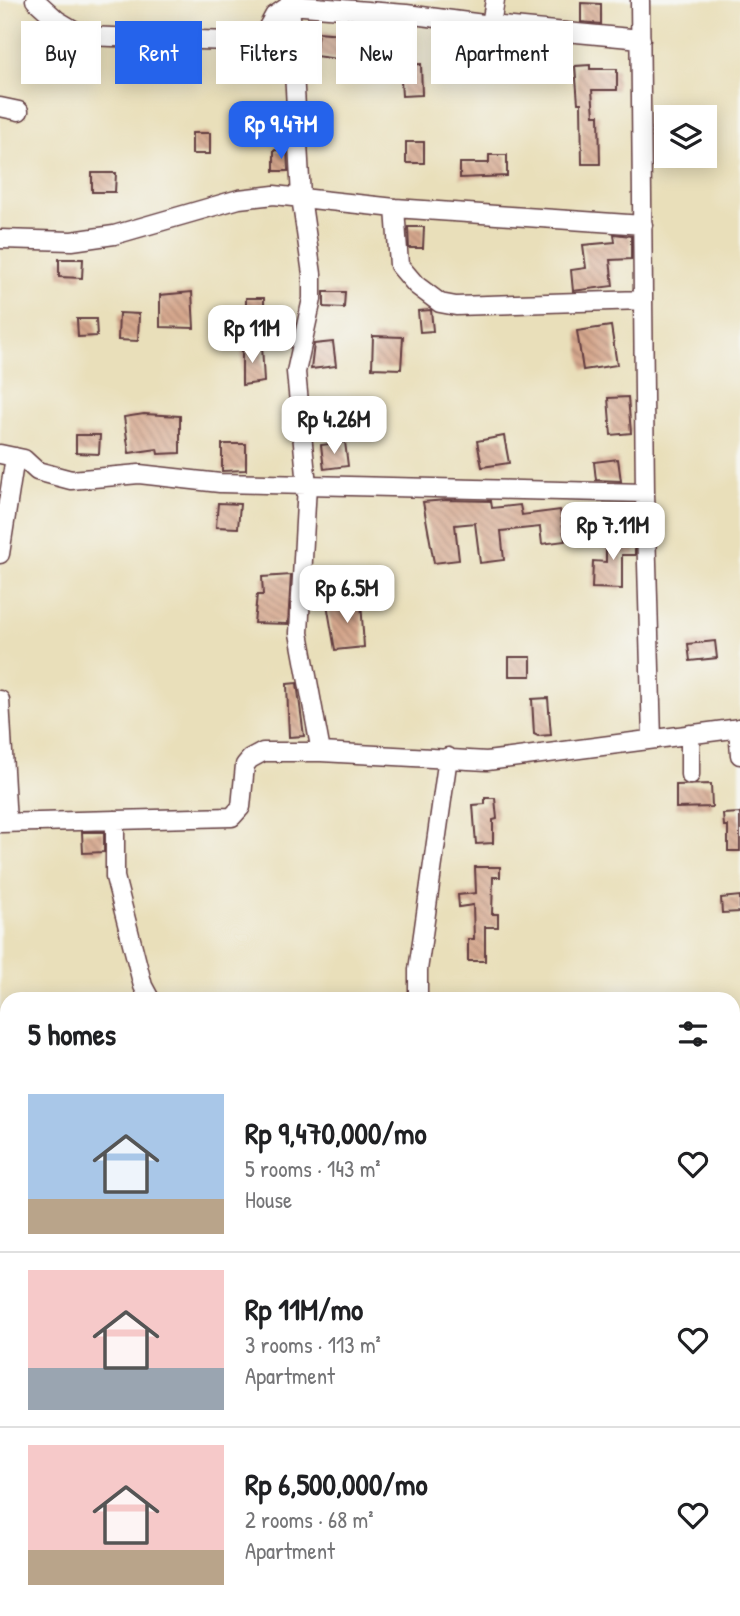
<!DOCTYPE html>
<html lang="en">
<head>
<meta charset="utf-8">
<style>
	body { margin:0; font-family:"Patrick Hand",sans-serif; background:#f6f6f6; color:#202124; height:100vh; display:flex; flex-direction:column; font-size:26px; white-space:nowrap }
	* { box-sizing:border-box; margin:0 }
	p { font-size:23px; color:#757577 }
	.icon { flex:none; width:38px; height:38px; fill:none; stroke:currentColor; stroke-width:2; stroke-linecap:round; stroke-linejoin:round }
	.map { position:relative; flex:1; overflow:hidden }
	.drawer { position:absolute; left:0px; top:992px; width:740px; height:625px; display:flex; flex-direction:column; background:#fff; border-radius:21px 21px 0 0; box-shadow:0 4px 18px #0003 }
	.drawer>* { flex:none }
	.guide { position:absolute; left:21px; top:21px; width:698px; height:63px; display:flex; gap:14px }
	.buttons { position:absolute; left:654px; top:105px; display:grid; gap:14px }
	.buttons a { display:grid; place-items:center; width:63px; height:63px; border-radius:0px; background:#fff; box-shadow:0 4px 18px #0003; font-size:35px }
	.price { position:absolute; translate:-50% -60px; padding:0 16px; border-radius:14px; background:#fff; color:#222; font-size:23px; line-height:46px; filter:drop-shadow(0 2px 4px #0008) }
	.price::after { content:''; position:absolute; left:50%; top:42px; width:21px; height:16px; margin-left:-10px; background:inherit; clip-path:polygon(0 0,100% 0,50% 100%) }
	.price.on { background:#2563eb; color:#fff }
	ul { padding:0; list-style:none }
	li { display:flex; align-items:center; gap:21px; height:175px; padding:0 28px }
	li+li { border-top:2px solid #e0e0e0 }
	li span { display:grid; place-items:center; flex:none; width:196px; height:140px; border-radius:0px; color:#555 }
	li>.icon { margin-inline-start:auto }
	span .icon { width:84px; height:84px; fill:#fffc; stroke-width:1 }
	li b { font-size:30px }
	h2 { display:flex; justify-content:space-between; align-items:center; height:84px; padding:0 28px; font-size:30px }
	.pill { padding:0 24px; border-radius:0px; background:#fff; box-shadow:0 4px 18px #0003; font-size:24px; line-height:63px }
	.pill.on { background:#2563eb; color:#fff }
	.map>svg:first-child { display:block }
	.building { fill:url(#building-back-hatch) }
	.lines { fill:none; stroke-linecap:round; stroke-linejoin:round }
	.minor-casing { stroke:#623c40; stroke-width:21 }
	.minor { stroke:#fff; stroke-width:18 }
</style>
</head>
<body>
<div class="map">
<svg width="740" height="1616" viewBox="0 0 740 1616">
	<defs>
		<pattern id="building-back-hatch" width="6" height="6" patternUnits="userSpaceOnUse" patternTransform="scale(1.75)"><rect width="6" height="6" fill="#d5a78d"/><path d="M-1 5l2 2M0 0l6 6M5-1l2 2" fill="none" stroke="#af8773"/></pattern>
	</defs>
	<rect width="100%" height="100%" fill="#f6f6f2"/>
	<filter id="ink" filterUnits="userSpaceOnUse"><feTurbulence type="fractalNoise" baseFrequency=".0143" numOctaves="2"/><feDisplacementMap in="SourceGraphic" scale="14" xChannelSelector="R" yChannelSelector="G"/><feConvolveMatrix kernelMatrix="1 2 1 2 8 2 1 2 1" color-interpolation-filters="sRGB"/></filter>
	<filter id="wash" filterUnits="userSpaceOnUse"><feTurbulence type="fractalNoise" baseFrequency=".00686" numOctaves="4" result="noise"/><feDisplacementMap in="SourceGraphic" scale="28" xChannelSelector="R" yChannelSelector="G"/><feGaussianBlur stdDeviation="1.57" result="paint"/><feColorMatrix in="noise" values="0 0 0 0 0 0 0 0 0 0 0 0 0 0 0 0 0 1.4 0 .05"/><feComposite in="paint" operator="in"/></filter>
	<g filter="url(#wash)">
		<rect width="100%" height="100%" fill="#e9dfba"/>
		<g id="blocks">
			<path class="building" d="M581,3L601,4V24L581,22Z
				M318,32L340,34L338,59L315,56Z
				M546,42L561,43L559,67L544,66Z
				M421,64L422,95L402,96L400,65Z
				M590,65V69H617V90H592L594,115H599L600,164H582L581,103H578L575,66Z
				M192,133H210V154H192Z
				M406,142H424V163H406Z
				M274,150L287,151L288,171H274Z
				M489,155H507V176L460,178V163H489Z
				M92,173H116L115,192H92Z
				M408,227H424L423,248H409Z
				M614,234L631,236V259L610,260L613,286L573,291L571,270L586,268L583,245L615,242Z
				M59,259H83L82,278L59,277Z
				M192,292L194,328L160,327V295Z
				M324,292H345L344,308L324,307Z
				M246,298H264V319H246Z
				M431,310L433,331L420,332L418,311Z
				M119,313L139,314L138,341L118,340Z
				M77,319H96L97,336L78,337Z
				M611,326L617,365L583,370L577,331Z
				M373,336L403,337L401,369L372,368Z
				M333,342L336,366L311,369L314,344Z
				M262,345L264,382L242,385V347Z
				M628,397L631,433L611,435L608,398Z
				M144,414L180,416V453L158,454L157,449L129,453L124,417Z
				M76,435H100L99,454L76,453Z
				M504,436L509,463L482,467L477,441Z
				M345,442L348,466L324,469L321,445Z
				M222,444H246V470L222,471Z
				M618,459L621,481L596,480L594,462Z
				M446,500L491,501L492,508L520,505L522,515L560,510L565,541L542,544L540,527L501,531L504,560L480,563L475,523L455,525L459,560L434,563L423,502Z
				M218,503L240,504L238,528L216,527Z
				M635,534V555H622V589L592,588L593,561L606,562V535Z
				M291,575L288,624L254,623L257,595H263L262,577Z
				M361,601L364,647L335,650L327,604Z
				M715,641L717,658L690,661L688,644Z
				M509,657H531V676H509Z
				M297,683L304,736L289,737L287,684Z
				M548,698L551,735L538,736L534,734L532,699Z
				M711,784L712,807L676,808V785Z
				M485,798H495L497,819L493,820V843L476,844L473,805L485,804Z
				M740,813V851H728V826H724L723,814Z
				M82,832H104V852L83,853Z
				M475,867H500V877H493L492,914H498V927H485V961H468V939H474L473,905L459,907L458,895L476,893Z
				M740,896V912L722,913L721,898Z"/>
		</g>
	</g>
	<g filter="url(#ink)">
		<use href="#blocks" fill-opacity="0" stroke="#623c40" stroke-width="2"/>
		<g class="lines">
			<g class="minor-casing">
				<path id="minor" d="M35,0L57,20L84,36L229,41H249L263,36L274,16L290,5L406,14L491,25L495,0
					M290,0L301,197L312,274V299L296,372L307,485L645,493
					M640,0L645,493L652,739
					M491,25L641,39
					M0,107L19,111
					M395,208L399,265L416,285L440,303L456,306L643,300
					M0,239L72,241L114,235L239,199L274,195L395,208L643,225
					M0,454L24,459L37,471L71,480L139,474L220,483L307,485L299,633L321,752
					M0,554L15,457
					M0,700L7,823
					M738,728L740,755
					M690,734V775
					M115,820V877L143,986L150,999
					M0,823L232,817L241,807L245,765L250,759L263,752H321L487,761L740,728
					M418,999V970L448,757
					M733,1112L740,1114
					M733,1224L740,1200
					M733,1332L740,1333
					M0,1369H7
					M733,1408L740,1411
					M0,1527L7,1530
					M398,1616L402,1610"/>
			</g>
			<use href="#minor" class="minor"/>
		</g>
	</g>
</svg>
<div class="buttons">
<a><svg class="icon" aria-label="layers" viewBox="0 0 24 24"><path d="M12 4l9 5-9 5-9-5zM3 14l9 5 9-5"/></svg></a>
</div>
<b class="price on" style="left:281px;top:161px">Rp 9.47M</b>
<b class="price" style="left:252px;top:365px">Rp 11M</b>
<b class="price" style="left:334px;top:456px">Rp 4.26M</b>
<b class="price" style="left:613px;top:562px">Rp 7.11M</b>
<b class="price" style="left:347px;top:625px">Rp 6.5M</b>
<div class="guide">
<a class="pill">Buy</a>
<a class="pill on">Rent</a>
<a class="pill">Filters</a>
<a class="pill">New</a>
<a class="pill">Apartment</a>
</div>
<section class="drawer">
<h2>5 homes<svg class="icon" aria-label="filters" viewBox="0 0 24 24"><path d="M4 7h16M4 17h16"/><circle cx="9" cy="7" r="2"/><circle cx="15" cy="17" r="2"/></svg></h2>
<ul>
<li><span style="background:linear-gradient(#a9c7e8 75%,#b9a48a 0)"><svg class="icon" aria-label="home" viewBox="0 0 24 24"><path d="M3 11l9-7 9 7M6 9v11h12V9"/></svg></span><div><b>Rp 9,470,000/mo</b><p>5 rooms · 143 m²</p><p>House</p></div><svg class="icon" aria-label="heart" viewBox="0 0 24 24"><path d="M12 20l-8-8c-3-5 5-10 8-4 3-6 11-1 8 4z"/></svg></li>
<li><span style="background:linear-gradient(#f6c9c9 70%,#9aa5b1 0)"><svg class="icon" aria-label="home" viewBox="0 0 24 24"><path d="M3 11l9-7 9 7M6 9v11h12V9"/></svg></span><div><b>Rp 11M/mo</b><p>3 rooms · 113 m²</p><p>Apartment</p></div><svg class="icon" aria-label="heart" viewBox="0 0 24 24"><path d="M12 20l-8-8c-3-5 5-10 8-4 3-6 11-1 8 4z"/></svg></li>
<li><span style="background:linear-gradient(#f6c9c9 75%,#b9a48a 0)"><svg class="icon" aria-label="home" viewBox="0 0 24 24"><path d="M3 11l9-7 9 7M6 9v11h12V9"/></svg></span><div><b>Rp 6,500,000/mo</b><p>2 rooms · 68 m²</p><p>Apartment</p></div><svg class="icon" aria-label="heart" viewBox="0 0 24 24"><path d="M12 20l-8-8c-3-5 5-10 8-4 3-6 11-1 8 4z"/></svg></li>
</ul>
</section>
</div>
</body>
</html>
